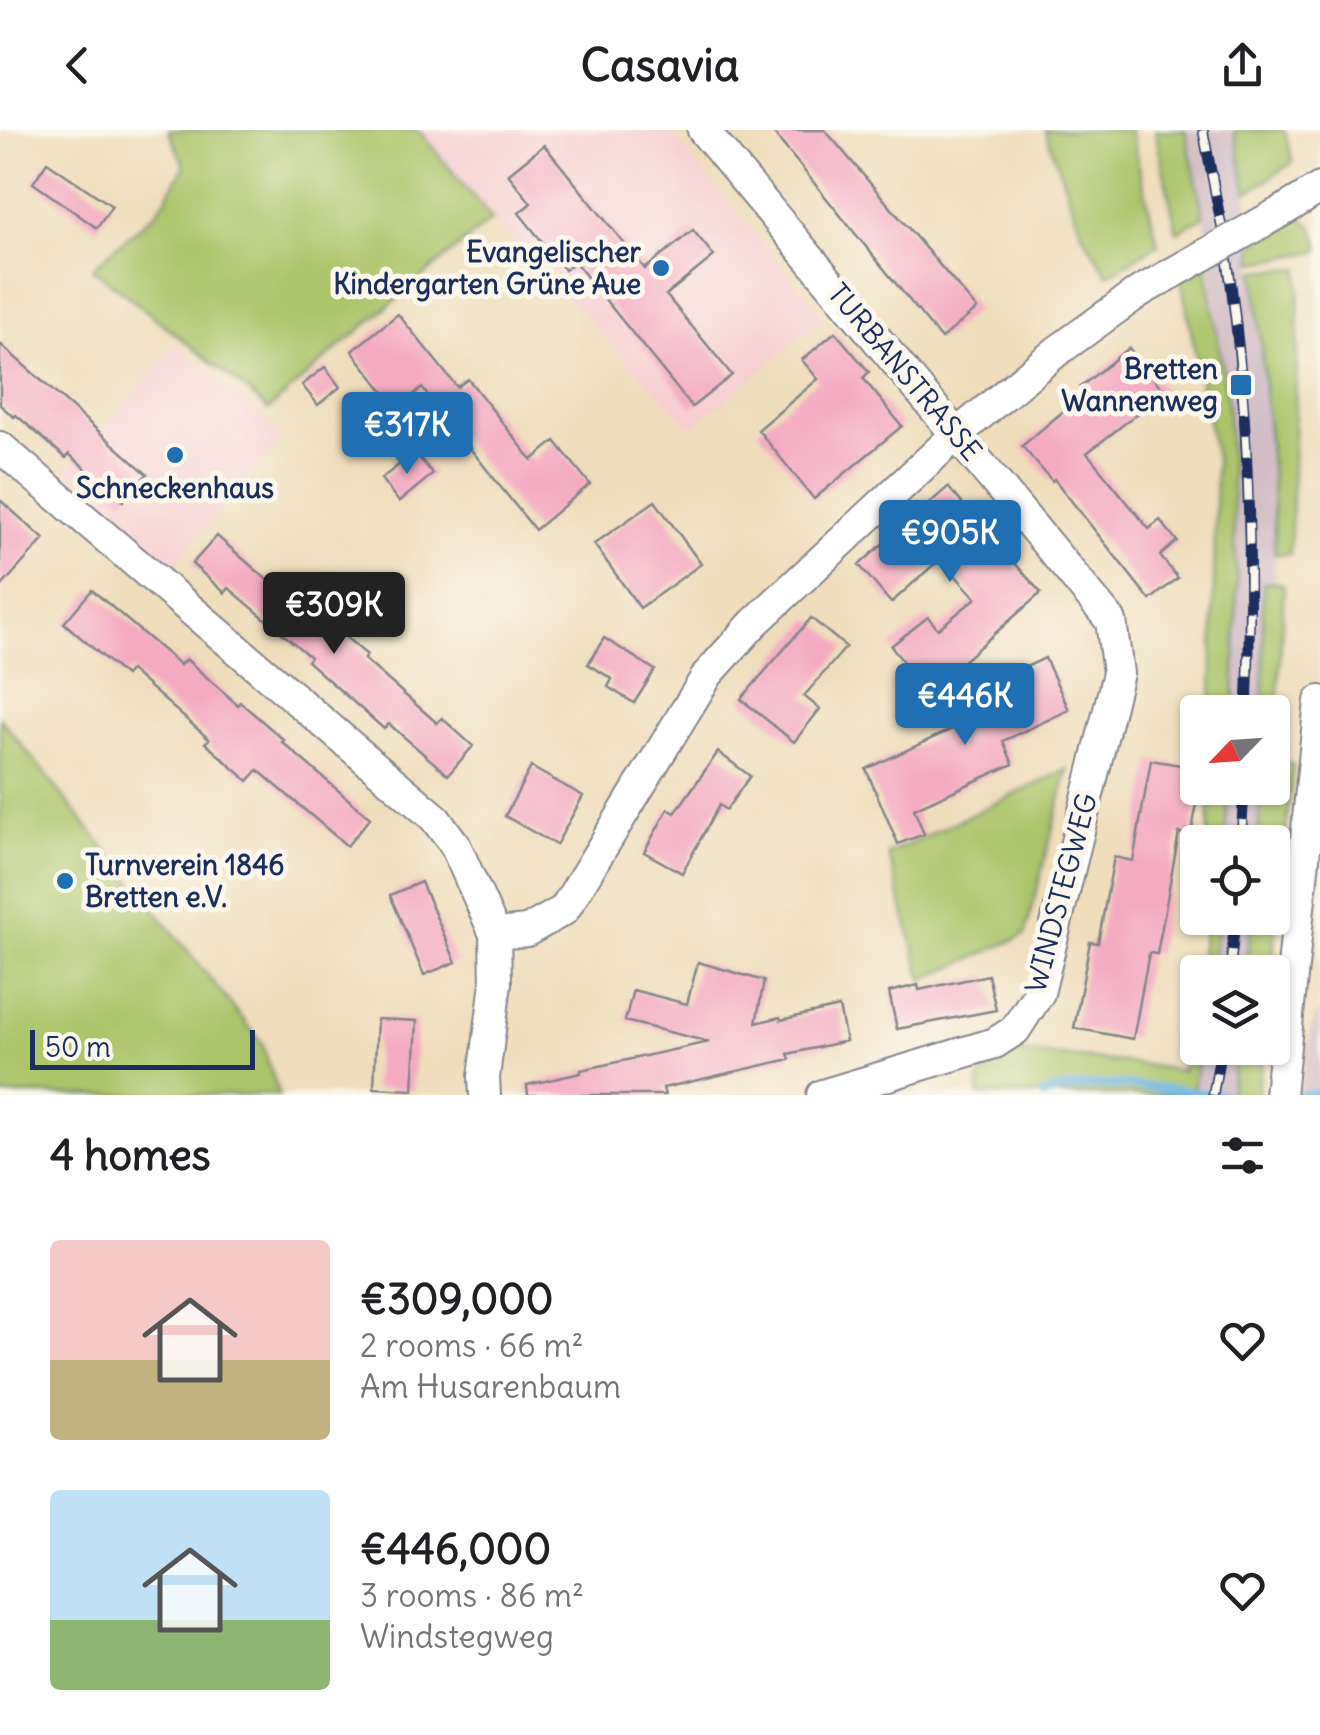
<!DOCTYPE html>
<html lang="en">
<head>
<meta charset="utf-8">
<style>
	body { margin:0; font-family:Delius,sans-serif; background:#f2f2f2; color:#202124; height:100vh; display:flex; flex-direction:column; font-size:38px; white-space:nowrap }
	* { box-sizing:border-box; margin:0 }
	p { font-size:32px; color:#757577 }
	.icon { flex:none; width:55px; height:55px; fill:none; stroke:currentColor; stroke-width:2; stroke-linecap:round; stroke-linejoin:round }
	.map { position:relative; height:965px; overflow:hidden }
	.sheet { display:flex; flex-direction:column; background:#fff; flex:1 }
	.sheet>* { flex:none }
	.needle { width:65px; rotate:245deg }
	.controls { position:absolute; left:1180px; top:565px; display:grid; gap:20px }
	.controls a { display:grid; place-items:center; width:110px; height:110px; border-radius:10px; background:#fff; box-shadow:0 2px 8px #0004; font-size:50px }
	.scale { position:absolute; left:30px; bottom:25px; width:225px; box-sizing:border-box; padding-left:10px; border:5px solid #1b2f5e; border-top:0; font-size:28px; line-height:35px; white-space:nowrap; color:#1b2f5e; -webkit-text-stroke:8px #fbf7ec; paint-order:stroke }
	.price { position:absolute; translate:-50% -85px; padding:0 22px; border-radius:10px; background:#1f6fb2; color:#fff; font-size:32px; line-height:65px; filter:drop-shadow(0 2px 5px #0008) }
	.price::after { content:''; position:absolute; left:50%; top:60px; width:30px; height:22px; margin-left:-15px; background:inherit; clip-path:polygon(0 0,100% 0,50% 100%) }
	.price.on { background:#222; color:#fff }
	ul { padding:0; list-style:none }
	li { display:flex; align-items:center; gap:30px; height:250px; padding:0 50px }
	li span { display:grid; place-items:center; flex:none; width:280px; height:200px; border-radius:10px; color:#555 }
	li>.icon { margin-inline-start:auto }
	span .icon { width:120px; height:120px; fill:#fffc; stroke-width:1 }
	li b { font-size:42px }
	h2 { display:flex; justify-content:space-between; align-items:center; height:120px; padding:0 50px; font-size:42px }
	header { display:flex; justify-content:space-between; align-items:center; height:130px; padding:0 50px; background:#fff; font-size:45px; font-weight:700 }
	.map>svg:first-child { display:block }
	.built { fill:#f7cfd2 }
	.industrial { fill:#d2bdc6 }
	.green { fill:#acc56b; stroke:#647a64; stroke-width:2.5 }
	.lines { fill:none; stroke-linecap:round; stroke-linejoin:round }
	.stream { stroke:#6ab2e1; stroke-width:9 }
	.building { fill:#f4abc2 }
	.minor-casing { stroke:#85868c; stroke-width:34 }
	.minor { stroke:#fff; stroke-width:30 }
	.rail-casing { stroke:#1b2f5e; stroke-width:11 }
	.rail { stroke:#fbf7ec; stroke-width:8; stroke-dasharray:22; stroke-linecap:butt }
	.minor-bridge-casing { stroke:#85868c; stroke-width:34; stroke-linecap:butt }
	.minor-bridge { stroke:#fff; stroke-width:30 }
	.poi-dot { fill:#1f6fb2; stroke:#fbf7ec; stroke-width:4 }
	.labels { text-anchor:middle; stroke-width:10; stroke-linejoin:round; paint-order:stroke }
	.poi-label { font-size:28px; font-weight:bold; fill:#1b2f5e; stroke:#fbf7ec; text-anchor:end }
	.street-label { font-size:28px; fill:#1b2f5e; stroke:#fbf7ec }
</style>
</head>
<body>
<header><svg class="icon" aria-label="back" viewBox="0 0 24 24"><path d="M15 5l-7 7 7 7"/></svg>Casavia<svg class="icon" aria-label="share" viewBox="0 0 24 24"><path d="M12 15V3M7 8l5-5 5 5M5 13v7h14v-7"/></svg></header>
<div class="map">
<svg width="1320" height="965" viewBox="0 0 1320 965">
	<rect width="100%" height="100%" fill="#fbf7ec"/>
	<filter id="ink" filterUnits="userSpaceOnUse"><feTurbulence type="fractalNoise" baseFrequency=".01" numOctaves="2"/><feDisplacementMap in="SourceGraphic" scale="20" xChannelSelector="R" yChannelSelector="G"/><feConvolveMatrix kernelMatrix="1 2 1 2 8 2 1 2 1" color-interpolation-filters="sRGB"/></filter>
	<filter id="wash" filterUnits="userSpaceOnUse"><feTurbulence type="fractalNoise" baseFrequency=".0048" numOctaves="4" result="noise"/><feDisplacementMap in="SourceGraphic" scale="40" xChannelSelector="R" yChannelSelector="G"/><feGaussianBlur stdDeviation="2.25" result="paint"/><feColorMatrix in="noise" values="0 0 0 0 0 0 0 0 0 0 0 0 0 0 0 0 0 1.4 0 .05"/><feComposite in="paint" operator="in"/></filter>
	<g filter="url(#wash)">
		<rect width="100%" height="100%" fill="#efddbb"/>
		<path class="built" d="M418,0H669L824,187L691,298L492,89Z
			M177,214L284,307L173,436L65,342Z"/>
		<path class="industrial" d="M1185,0H1234L1247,63L1272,347L1275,424L1274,452L1263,453L1264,582H1234L1237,451L1227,270L1204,86Z
			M1229,658H1261L1258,712H1225Z
			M1218,788H1252L1245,842H1211Z
			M1320,878V965H1298L1312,894Z
			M1199,918H1236L1230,965H1192Z"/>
		<path class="green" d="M168,0H418L492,89L331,224L268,280L249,262L92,138L158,81L185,36Z
			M1045,0H1130L1158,114L1108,145L1082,102Z
			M1155,0H1185L1204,86L1177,102Z
			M1234,0H1284L1293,32L1247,63Z
			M1295,87C1312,88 1319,106 1319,121L1254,132L1253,115L1288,90Z
			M1206,131L1227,270L1237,451L1234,582H1212L1216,331L1181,148Z
			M1300,138L1290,424H1275L1272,347L1255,141Z
			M1274,452L1284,455L1275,629L1293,635L1271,842H1245L1252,788H1272V712H1258L1261,658H1272V582H1264L1263,453Z
			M0,588L262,913L279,965H0Z
			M1068,639L1025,805L923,850L888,724Z
			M1210,658H1229L1224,712H1208Z
			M1205,788H1218L1211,842H1199Z
			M1197,849L1199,918L1192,965H978L980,948L995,932L1020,922L1132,933L1182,941Z
			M1236,918H1264L1257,965H1230Z"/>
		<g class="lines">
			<path class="stream" d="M1043,965C1095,946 1168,960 1223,965
				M1287,965L1320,964"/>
		</g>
		<g id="blocks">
			<path class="building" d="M771,0H825L977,179L941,209Z
				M544,15L645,139L693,100L714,126L666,165L732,245L692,277L575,132L565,140L519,83L531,73L508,44Z
				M47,32L112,76L97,98L33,53Z
				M398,184L457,257L468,249L532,330L555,311L590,354L535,400L422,258L397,278L352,221Z
				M835,202L869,242L863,248L902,296L814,369L758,300L818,249L802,230Z
				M0,214L147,344L123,371L69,324L66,328L16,285L14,287L0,275Z
				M1129,218L1165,262L1087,323L1149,399L1160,390L1177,411L1160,426L1178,448L1150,470L1054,349L1052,351L1022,316L1085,263L1080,257Z
				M325,237L340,257L318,275L302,255Z
				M415,322L433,344L399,372L381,349Z
				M948,357L1041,463L927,563L891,516L928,487L938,499L976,468L940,429L891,473L859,435Z
				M0,370L44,409L0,458Z
				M655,371L701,434L640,478L594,414Z
				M217,406L281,462L284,459L332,502L335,498L367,525L364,529L437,593L442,588L473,616L448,645L389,594L384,599L307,531L310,527L229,458L225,463L192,434Z
				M92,460L180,535L186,529L238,575L240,572L284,610L282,612L370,688L347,716L258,640L248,651L205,613L209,609L130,540L125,546L64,493Z
				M811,488L846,517L804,566L820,579L794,612L741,569Z
				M604,508L655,540L634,573L608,557L612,549L588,534Z
				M1045,528L1069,580L1003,611L1013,634L914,679L924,704L898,714L866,639L989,582L979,559Z
				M718,622L750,646L726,680L719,675L682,743L644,722L668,679L675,683Z
				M1151,630L1198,638V658H1200L1191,705L1179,703L1157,824L1149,823L1133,909L1074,898L1090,812L1098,813L1114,727L1133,731Z
				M531,637L583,666L556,715L505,686Z
				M421,752L456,832L424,845L390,765Z
				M698,832L764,851L756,893L780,887L781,890L839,877L846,911L788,924L790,929L663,958L665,965H528L527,955L581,943V940L709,912L625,891L633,860L687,874Z
				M988,845L996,880L897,899L889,862L918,855L919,860Z
				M377,889L417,891L413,960L374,958Z"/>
		</g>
	</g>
	<g filter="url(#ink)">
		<use href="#blocks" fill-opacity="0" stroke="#85868c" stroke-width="2.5"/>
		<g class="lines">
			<g class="minor-casing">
				<path id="minor" d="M703,0L1111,491L1118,543L1039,863L1015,900L995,913L822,965
					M1284,80L1320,58
					M0,317L434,687L455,715L495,804L496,853L484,947L485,965
					M495,804L527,801L564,780L708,544L754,493L957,304L1056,222L1139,162
					M1280,965L1320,571"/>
			</g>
			<use href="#minor" class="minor"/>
			<g class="rail-casing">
				<path id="rail" d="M1203,0C1211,42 1220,85 1227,127C1250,277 1253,431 1247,582
					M1241,712L1244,658
					M1230,842L1235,788
					M1213,965L1221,918"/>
			</g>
			<use href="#rail" class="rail"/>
			<g class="minor-bridge-casing">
				<path id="minor-bridge" d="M1139,162L1284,80"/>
			</g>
			<use href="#minor-bridge" class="minor-bridge"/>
		</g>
	</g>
	<g class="poi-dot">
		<circle cx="661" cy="138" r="10"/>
		<rect x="1229" y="243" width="24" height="24" rx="5"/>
		<circle cx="175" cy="325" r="10"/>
		<circle cx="65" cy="751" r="10"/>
	</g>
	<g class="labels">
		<g class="poi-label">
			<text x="641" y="132">Evangelischer<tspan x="641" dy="32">Kindergarten Grüne Aue</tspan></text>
			<text x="1218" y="249">Bretten<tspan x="1218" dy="32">Wannenweg</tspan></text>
			<text x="175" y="368" text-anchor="middle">Schneckenhaus</text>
			<text x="85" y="745" text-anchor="start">Turnverein 1846<tspan x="85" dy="32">Bretten e.V.</tspan></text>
		</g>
		<g class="street-label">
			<text transform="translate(905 242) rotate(50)" y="10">TURBANSTRASSE</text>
			<text transform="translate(1061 763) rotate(-75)" y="10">WINDSTEGWEG</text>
		</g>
	</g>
</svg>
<div class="controls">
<a><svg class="needle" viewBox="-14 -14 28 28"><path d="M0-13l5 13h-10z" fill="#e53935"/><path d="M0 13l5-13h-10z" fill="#757577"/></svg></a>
<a><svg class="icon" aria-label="locate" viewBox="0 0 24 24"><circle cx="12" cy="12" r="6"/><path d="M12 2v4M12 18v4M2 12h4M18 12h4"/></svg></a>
<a><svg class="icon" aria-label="layers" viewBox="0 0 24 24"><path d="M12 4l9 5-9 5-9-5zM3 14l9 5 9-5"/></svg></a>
</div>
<div class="scale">50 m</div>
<b class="price" style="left:407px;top:347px">€317K</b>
<b class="price" style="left:950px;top:455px">€905K</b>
<b class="price on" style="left:334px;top:527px">€309K</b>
<b class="price" style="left:965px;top:618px">€446K</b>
</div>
<section class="sheet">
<h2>4 homes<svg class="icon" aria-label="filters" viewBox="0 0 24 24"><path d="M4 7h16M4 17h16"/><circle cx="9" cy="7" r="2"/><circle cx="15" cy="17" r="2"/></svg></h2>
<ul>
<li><span style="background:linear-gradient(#f6c9c9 60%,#c2b280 0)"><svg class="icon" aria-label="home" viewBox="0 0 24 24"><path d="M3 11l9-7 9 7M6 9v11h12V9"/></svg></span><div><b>€309,000</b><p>2 rooms · 66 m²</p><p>Am Husarenbaum</p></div><svg class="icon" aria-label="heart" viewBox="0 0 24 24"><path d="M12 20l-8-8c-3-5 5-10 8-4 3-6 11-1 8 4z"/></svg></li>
<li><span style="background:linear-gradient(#bfe0f5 65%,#8fb573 0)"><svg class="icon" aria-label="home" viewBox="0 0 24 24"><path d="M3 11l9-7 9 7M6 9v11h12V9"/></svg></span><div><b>€446,000</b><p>3 rooms · 86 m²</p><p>Windstegweg</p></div><svg class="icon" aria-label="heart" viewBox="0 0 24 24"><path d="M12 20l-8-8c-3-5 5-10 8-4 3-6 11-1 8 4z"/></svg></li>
</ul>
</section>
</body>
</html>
